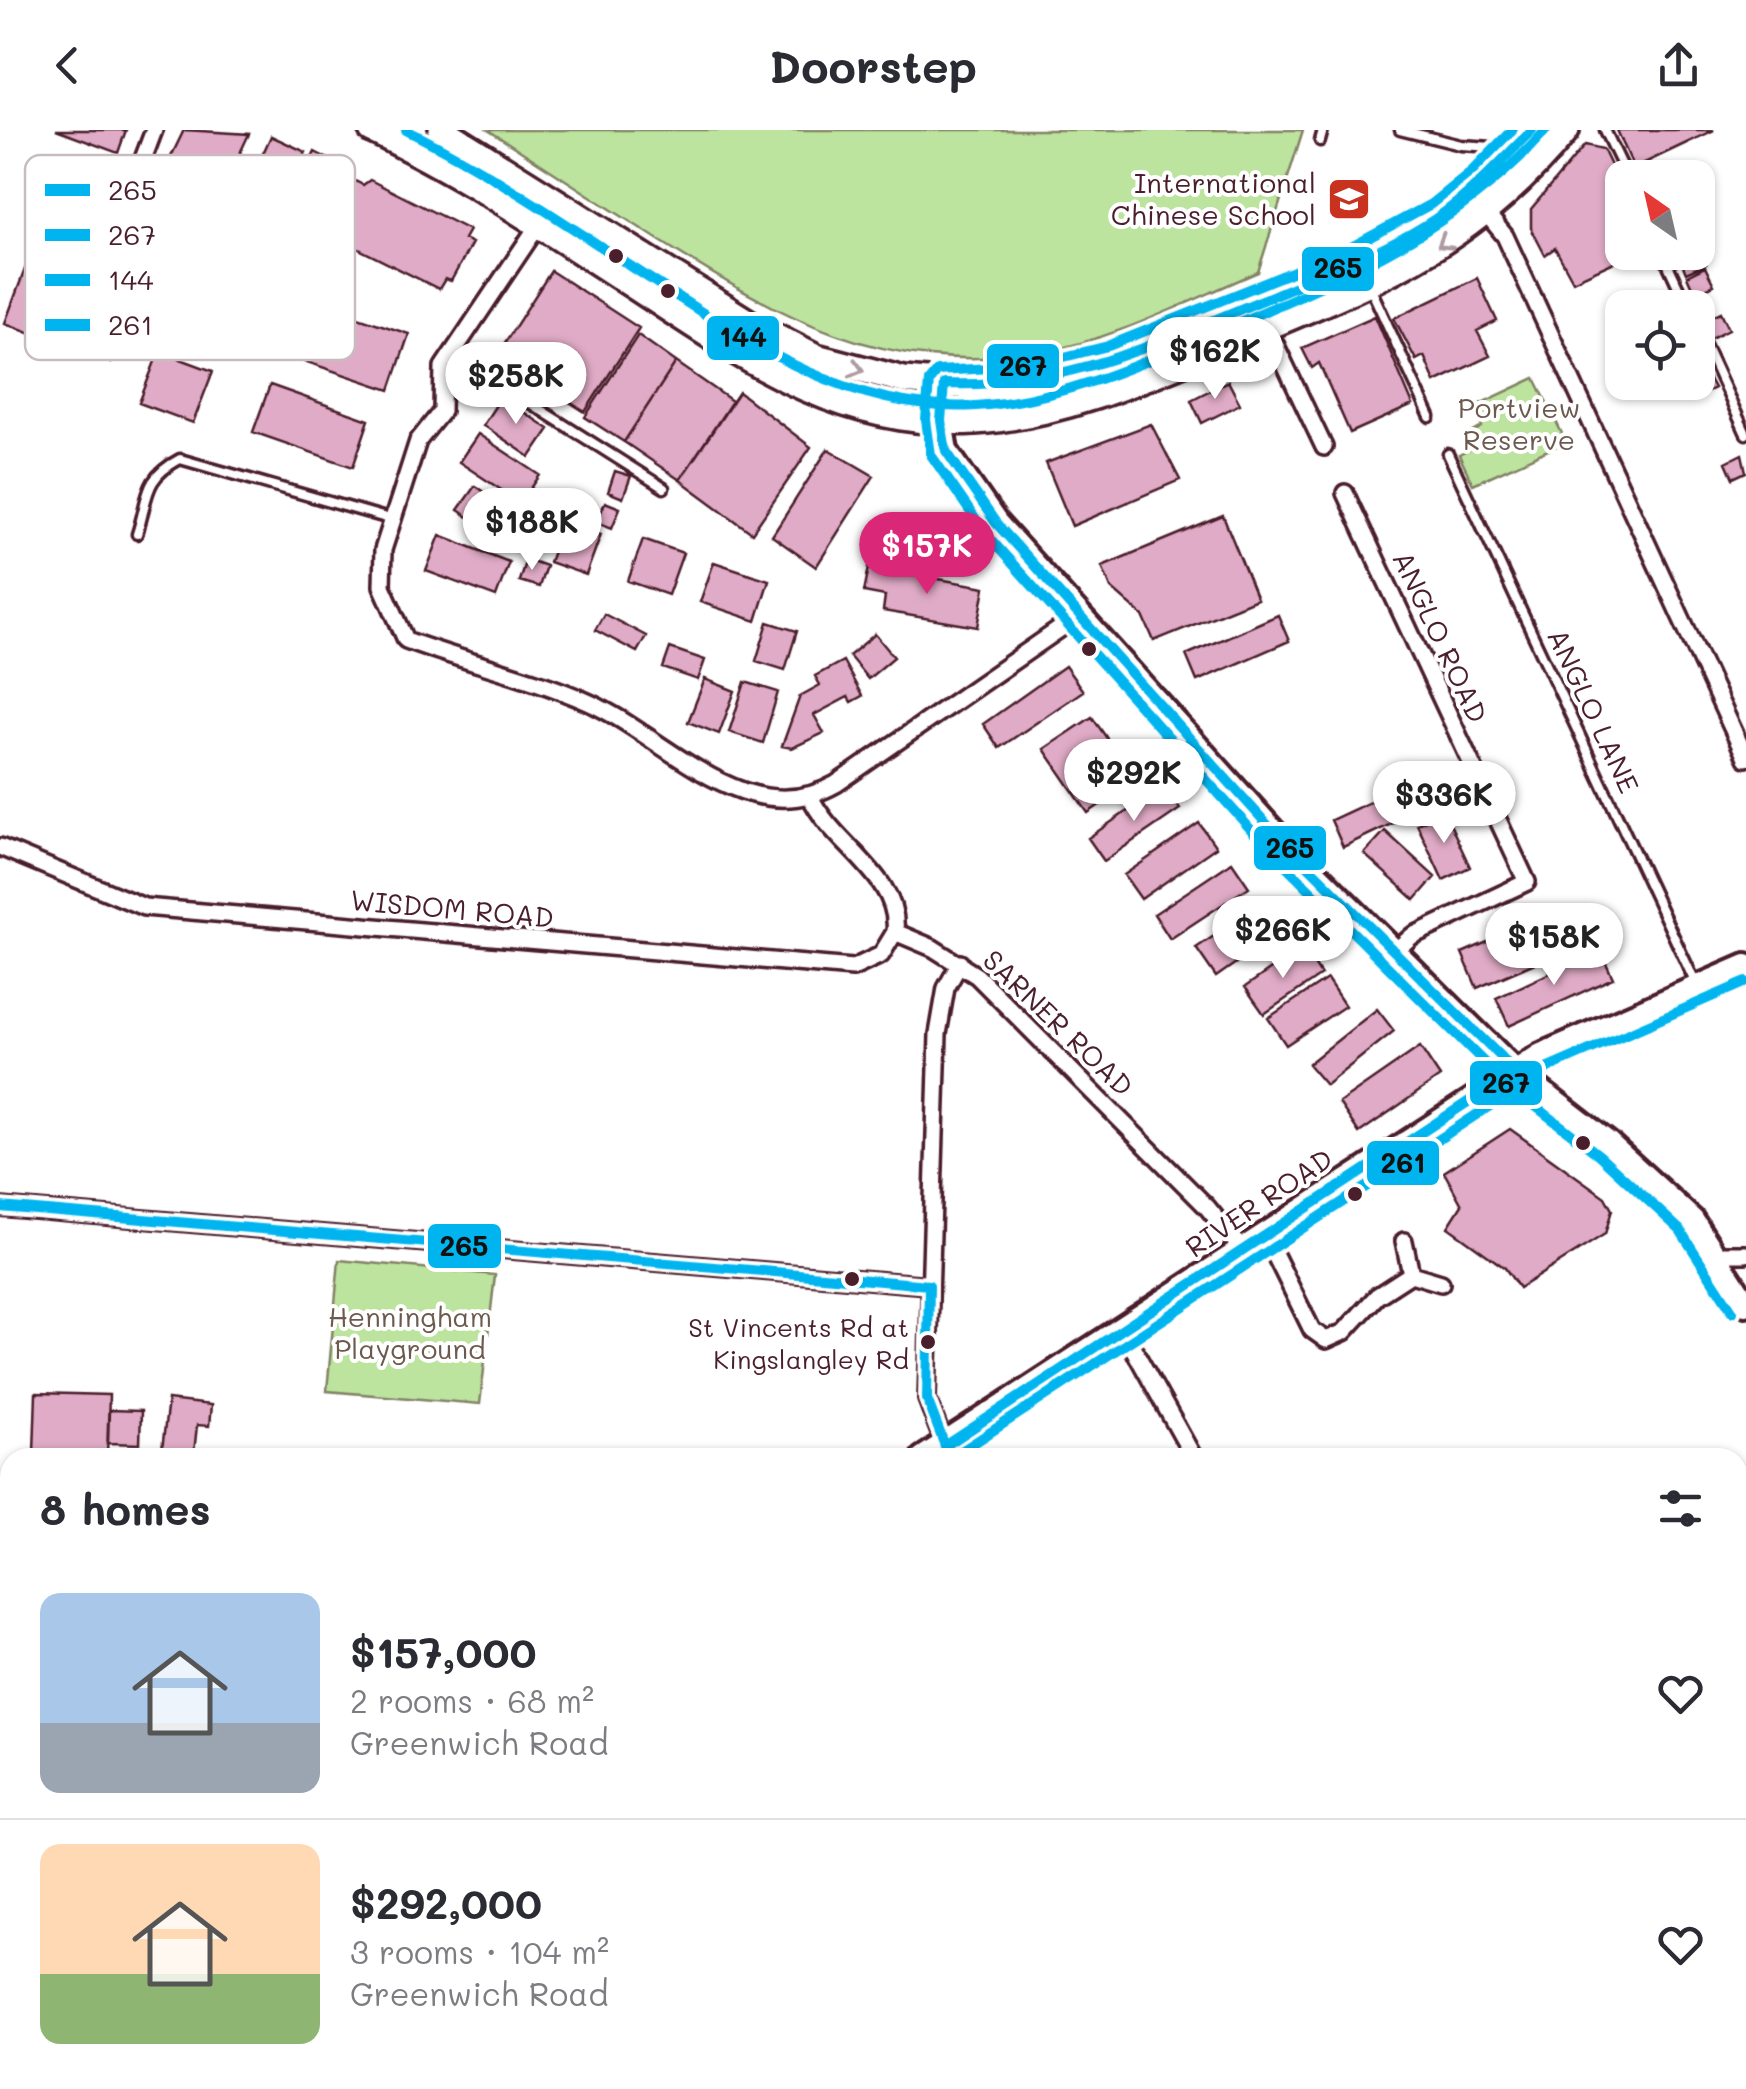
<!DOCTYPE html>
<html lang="en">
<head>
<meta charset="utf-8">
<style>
	body { margin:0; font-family:Mali,sans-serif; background:#f2f2f3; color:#2b2b33; height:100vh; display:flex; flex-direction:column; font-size:38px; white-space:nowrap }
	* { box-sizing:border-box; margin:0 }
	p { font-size:32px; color:#7c7c81 }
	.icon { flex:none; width:55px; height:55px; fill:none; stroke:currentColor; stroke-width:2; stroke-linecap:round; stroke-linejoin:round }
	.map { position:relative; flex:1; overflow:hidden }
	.side { position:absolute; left:0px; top:1318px; width:1748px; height:642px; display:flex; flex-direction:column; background:#fff; border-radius:30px 30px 0 0; box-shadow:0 2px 8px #0004 }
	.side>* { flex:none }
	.needle { width:65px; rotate:326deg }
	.fabs { position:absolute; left:1605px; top:30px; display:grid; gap:20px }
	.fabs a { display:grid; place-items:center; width:110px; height:110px; border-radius:20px; background:#fff; box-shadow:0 2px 8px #0004; font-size:50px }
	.price { position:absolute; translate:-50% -85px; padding:0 22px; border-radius:35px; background:#fff; color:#222; font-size:32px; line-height:65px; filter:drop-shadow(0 2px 5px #0008) }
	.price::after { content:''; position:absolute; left:50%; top:60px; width:30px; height:22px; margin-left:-15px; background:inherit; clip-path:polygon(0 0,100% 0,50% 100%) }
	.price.on { background:#db2777; color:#fff }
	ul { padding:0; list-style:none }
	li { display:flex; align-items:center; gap:30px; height:250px; padding:0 40px }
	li+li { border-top:2px solid #e1e1e2 }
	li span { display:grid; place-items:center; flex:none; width:280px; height:200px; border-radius:20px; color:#555 }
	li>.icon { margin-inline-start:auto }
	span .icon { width:120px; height:120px; fill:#fffc; stroke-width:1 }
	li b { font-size:42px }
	h2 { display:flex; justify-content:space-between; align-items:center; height:120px; padding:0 40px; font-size:42px }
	header { display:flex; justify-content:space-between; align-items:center; height:130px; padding:0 40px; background:#fff; font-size:45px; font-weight:700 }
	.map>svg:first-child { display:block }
	.green { fill:#bce49f; stroke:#838265; stroke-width:2.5 }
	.building { fill:#e0abc6; stroke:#4a1f2b; stroke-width:2.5 }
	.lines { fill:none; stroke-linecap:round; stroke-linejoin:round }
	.lane-casing { stroke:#4a1f2b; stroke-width:15 }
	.street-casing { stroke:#4a1f2b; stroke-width:22 }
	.secondary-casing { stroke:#4a1f2b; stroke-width:30 }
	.primary-casing { stroke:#4a1f2b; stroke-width:32 }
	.lane { stroke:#fff; stroke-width:8 }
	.street { stroke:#fff; stroke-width:15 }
	.secondary { stroke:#fff; stroke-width:22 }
	.primary { stroke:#fff; stroke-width:25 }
	.bus-1-casing { stroke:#fff; stroke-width:18 }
	.bus-2-casing { stroke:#fff; stroke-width:18 }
	.bus-3-casing { stroke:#fff; stroke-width:18 }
	.bus-4-casing { stroke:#fff; stroke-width:18 }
	.bus-1 { stroke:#00b5ef; stroke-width:10 }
	.bus-2 { stroke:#00b5ef; stroke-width:10 }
	.bus-3 { stroke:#00b5ef; stroke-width:10 }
	.bus-4 { stroke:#00b5ef; stroke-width:10 }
	.oneway { stroke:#ae9aa0 }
	.bus-dot { fill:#4a1f2b; stroke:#fff; stroke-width:4 }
	.labels { text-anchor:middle; stroke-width:8; stroke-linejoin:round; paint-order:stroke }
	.bus-label { font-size:26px; fill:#4a1f2b; stroke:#fff; text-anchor:end }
	.poi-label { font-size:28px; fill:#4a1f2b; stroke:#fff; text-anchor:end }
	.park-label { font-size:28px; fill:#6c5a4e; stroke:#fff }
	.street-label { font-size:28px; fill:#4a1f2b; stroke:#fff }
	.key { fill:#fff; stroke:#c9bcbf; stroke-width:2.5 }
	.key-label { font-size:28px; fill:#4a1f2b }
	.line-badge { stroke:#fff; stroke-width:4 }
	.pale-badge-label { font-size:28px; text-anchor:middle; font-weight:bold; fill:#111 }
</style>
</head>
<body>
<header><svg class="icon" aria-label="back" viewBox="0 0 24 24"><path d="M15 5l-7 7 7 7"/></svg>Doorstep<svg class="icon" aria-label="share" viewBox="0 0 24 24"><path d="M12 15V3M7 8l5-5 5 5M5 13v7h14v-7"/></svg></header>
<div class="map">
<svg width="1746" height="1959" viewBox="0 0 1746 1959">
	<rect width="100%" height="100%" fill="#fff"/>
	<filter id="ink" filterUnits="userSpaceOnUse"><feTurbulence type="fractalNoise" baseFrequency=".01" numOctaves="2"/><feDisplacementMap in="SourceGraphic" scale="20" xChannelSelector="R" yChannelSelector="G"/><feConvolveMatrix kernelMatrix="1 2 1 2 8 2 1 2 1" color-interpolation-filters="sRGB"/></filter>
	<g filter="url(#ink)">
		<path class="green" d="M488,0H1303L1258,142C1186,172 1114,210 1037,223C883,247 778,186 654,107C599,71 543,36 488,0Z
			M1535,248L1566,312L1473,354L1459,325L1469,320L1468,305L1482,297L1473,277Z
			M339,1130L495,1145L480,1274L327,1261Z
			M0,1920L10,1924V1950H72L93,1959H0Z
			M272,1950H337L361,1959H241Z"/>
		<path class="building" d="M56,0H126L118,23Z
			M184,0L249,4L224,57L169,31Z
			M1617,0H1714L1634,38Z
			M271,6L306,22L271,99L236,82Z
			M1585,15L1603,19L1622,59V122H1636L1573,151L1555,118L1545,125L1531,98V79Z
			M315,22L344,37L316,91L288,77Z
			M370,50L469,100L464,109L472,113L451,151L445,149L439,159L335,107L340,98L331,97L355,51L363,55Z
			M1701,122L1706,134L1686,143L1681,131Z
			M1705,137L1714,155L1695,164L1687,146Z
			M25,139L131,179L111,233L5,193Z
			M551,141L639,198L585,282L497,225Z
			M1477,148L1497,191L1477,201L1490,226L1435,252L1424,226L1416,230L1394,188Z
			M301,168L409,204L390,260L283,224Z
			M1721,182L1729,199L1711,208L1702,191Z
			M1375,186L1413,275L1350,303L1319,233L1312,238L1302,218Z
			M638,205L676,232L624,312L585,287Z
			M159,221L213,241L193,293L139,273Z
			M676,232L732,271L680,350L624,312Z
			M1709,249L1714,258L1698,266L1694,257Z
			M1228,251L1240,274L1202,293L1191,270Z
			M270,255L369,290L353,337L253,302Z
			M739,262L811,317L752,403L680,350Z
			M501,267L549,299L530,327L483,295Z
			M1151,294L1180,350L1072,396L1046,333Z
			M478,304L540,345L521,373L459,332Z
			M828,319L874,346L816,437L772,406Z
			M1742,324L1746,342L1733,348L1726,332Z
			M615,341L631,346L623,368L608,362Z
			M475,356L523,389L506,413L458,380Z
			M605,372L620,378L612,398L597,392Z
			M1223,386L1257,469L1154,511L1143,486L1111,458L1102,436Z
			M564,391L601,404L586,445L549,432Z
			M440,405L509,432L496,467L426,441Z
			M643,409L683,423L668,465L628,451Z
			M526,429L546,436L539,457L519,451Z
			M714,432L769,450L756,491L700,472Z
			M869,437L985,457L978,497L883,481L885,466L864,462Z
			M604,484L646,506L637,522L595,500Z
			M1278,485L1289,511L1197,551L1186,525Z
			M768,492L797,501L785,540L756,531Z
			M875,504L894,527L868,549L849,526Z
			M670,518L705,530L698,550L663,538Z
			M843,531L862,566L851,572L848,567L814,585L824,603L792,618L782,616L800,566L820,555L815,546Z
			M1065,536L1083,561L999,618L983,594Z
			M705,549L735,561L719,604L688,592Z
			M745,552L778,562L763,613L729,602Z
			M1092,587L1136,650L1088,683L1044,619Z
			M1428,645L1440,671L1343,717L1331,690Z
			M1164,656L1180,679L1104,731L1088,708Z
			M1444,681L1470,737L1443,750L1417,694Z
			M1199,693L1216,717L1141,769L1124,745Z
			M1385,701L1435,747L1415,770L1364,724Z
			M1232,732L1249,757L1170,809L1154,784Z
			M1247,784L1266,812L1216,847L1196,818Z
			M1520,798L1535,833L1477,858L1462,823Z
			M1303,817L1321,845L1264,884L1245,857Z
			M1600,820L1613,848L1509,896L1496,868Z
			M1327,849L1345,876L1286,915L1268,888Z
			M1377,879L1394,901L1326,955L1308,934Z
			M1420,917L1440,947L1359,1003L1339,973Z
			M1510,999L1605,1067L1612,1080L1605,1104L1519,1158L1505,1138L1448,1097L1462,1075L1444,1042Z
			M36,1263L109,1265L107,1325L34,1323Z
			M168,1270L211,1275L209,1296L197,1295L194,1323L206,1328H161Z
			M109,1280L141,1281L140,1314L108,1313Z
			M1738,1568H1746V1704H1738Z"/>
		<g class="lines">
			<g class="lane-casing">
				<path id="lane" d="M1400,0L1461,15L1509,18
					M1605,0L1627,46
					M1320,11L1323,0
					M1662,122L1688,178
					M1370,157L1430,287
					M1698,199L1746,304
					M454,225L664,358
					M1448,324L1696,854
					M137,404C149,368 142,349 180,329L393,390
					M1091,1950L1092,1959
					M1162,1950V1959
					M1450,1950V1959"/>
			</g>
			<g class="street-casing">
				<path id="street" d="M134,53L154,0
					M1487,84L1505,106L1746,628
					M539,94L443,237L442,281L418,311L383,420L382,456L406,510C465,532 529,546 588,572C665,606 746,705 836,654L1080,485
					M1267,197L1324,317
					M1345,363L1527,752L1412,806L1394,822
					M810,666C832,715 901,746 895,802L933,818L977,846L1207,1077L1242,1120
					M0,717L144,777L853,838L881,825L895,802
					M0,1077L929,1155
					M1265,1105L1312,1200L1326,1210L1344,1202L1377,1166L1411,1144
					M1404,1111L1411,1144L1441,1153
					M1716,1124H1746
					M1123,1200L1194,1328
					M945,1316L927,1269L938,904L946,858L960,833
					M1738,1404L1746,1403
					M1738,1760H1746
					M1296,1950L1297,1959
					M1600,1950V1959
					M892,1959L912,1950"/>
			</g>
			<g class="secondary-casing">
				<path id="secondary" d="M944,254L941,291L946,321L996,393L1274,702L1515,941L1609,1014L1692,1090L1746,1174
					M923,1328L1541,925L1746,836
					M0,1708L10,1706"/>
			</g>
			<g class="primary-casing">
				<path id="primary" d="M372,0C461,42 542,96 625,150C735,221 835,299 975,291C1071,285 1160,241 1247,205C1380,149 1472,115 1566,0
					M442,0L749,193L816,227L904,250L970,256L1044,250L1091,238C1152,217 1210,192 1270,167C1370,125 1461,86 1532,0"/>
			</g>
			<use href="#lane" class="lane"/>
			<use href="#street" class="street"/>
			<use href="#secondary" class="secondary"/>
			<use href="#primary" class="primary"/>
			<g class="bus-1-casing">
				<path id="bus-1" d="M1515,941L1274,702L996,393L946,321L941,291L944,254C1064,259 1157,213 1265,169C1318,146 1374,127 1424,96C1466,71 1498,34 1532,0
					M0,1077L929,1155
					M929,1155L927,1269L945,1316
					M945,1316L1515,941"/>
			</g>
			<g class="bus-2-casing">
				<path id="bus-2" d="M1512,0L1472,41L1431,74L1344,121L1108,216L1028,236L937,241L929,251L926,290L931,325L985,403L1263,713L1504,952L1599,1025L1680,1100L1733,1182"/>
			</g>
			<g class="bus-3-casing">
				<path id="bus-3" d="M406,0C485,39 559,89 632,137C737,205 845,284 976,276C1067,270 1152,229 1235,194C1352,144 1460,97 1546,0"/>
			</g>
			<g class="bus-4-casing">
				<path id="bus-4" d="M951,1328L1548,938L1746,852"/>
			</g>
			<use href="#bus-1" class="bus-1"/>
			<use href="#bus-2" class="bus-2"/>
			<use href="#bus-3" class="bus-3"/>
			<use href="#bus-4" class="bus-4"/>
		</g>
		<defs><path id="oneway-chevron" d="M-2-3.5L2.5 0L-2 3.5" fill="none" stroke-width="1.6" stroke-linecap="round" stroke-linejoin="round" transform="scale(2.5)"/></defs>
		<g class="oneway">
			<use href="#oneway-chevron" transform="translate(1444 113) rotate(148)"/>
			<use href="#oneway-chevron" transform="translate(857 239) rotate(15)"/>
		</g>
	</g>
	<defs>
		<g id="school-square" transform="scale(2.25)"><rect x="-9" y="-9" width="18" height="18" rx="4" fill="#c8321e" stroke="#fff"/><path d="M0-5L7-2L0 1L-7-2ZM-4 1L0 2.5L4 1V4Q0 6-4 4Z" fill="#fff"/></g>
	</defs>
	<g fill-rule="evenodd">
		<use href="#school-square" x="1349" y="69"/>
	</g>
	<g class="bus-dot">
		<circle cx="616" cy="126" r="9"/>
		<circle cx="668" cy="161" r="9"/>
		<circle cx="1089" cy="519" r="9"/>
		<circle cx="1583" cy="1013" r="9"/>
		<circle cx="1355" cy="1064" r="9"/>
		<circle cx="852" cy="1149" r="9"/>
		<circle cx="928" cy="1212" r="9"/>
	</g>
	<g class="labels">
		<g class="bus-label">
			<text x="909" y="1207">St Vincents Rd at<tspan x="909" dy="32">Kingslangley Rd</tspan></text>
		</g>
		<g class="poi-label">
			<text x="1316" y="63">International<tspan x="1316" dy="32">Chinese School</tspan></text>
		</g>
		<g class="park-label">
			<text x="1519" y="288">Portview<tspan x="1519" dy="32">Reserve</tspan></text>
			<text x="410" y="1197">Henningham<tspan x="410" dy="32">Playground</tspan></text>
		</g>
		<g class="street-label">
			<text transform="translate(1440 507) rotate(65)" y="10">ANGLO ROAD</text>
			<text transform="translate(1593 581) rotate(65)" y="10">ANGLO LANE</text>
			<text transform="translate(452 779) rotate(5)" y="10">WISDOM ROAD</text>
			<text transform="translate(1058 893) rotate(44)" y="10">SARNER ROAD</text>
			<text transform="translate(1259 1073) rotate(-34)" y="10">RIVER ROAD</text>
		</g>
	</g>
	<rect x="25" y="25" width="330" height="205" rx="15" class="key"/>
	<rect x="45" y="54" width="45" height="12" fill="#00b5ef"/>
	<rect x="45" y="99" width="45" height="12" fill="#00b5ef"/>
	<rect x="45" y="144" width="45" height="12" fill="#00b5ef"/>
	<rect x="45" y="189" width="45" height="12" fill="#00b5ef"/>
	<g class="key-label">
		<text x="108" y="70">265</text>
		<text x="108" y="115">267</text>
		<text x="108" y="160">144</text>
		<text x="108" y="205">261</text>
	</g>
	<g class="line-badge">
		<rect x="1300" y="115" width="76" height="48" rx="10" fill="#00b5ef"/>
		<rect x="705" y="184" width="76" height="48" rx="10" fill="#00b5ef"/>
		<rect x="985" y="212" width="76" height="48" rx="10" fill="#00b5ef"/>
		<rect x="1252" y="694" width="76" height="48" rx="10" fill="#00b5ef"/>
		<rect x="1468" y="929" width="76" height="48" rx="10" fill="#00b5ef"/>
		<rect x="1365" y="1009" width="76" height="48" rx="10" fill="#00b5ef"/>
		<rect x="426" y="1092" width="77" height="48" rx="10" fill="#00b5ef"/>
	</g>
	<g class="pale-badge-label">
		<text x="1338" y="148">265</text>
		<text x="743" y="217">144</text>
		<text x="1023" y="246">267</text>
		<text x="1290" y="728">265</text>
		<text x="1506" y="963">267</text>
		<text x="1403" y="1043">261</text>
		<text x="464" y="1126">265</text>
	</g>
</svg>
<div class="fabs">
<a><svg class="needle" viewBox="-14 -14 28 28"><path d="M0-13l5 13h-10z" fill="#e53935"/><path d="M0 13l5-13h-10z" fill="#7c7c81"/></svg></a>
<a><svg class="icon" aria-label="locate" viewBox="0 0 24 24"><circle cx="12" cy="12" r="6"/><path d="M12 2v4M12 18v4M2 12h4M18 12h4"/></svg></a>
</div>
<b class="price" style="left:1215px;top:272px">$162K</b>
<b class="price" style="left:516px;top:297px">$258K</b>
<b class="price" style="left:532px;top:443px">$188K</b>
<b class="price on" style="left:927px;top:467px">$157K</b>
<b class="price" style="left:1134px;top:694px">$292K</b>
<b class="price" style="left:1444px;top:716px">$336K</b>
<b class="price" style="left:1283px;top:851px">$266K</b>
<b class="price" style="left:1554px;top:858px">$158K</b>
<section class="side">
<h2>8 homes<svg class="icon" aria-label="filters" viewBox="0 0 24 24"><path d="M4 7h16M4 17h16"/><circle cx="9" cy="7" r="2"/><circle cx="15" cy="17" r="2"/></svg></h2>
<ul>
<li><span style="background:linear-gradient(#a9c7e8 65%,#9aa5b1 0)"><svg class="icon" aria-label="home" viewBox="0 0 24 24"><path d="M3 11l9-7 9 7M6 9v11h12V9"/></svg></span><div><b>$157,000</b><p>2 rooms · 68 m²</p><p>Greenwich Road</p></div><svg class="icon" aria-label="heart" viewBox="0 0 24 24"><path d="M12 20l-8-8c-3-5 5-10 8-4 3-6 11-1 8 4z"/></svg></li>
<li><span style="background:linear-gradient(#ffd9b3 65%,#8fb573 0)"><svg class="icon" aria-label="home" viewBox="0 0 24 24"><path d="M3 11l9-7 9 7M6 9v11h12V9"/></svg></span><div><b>$292,000</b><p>3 rooms · 104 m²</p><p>Greenwich Road</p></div><svg class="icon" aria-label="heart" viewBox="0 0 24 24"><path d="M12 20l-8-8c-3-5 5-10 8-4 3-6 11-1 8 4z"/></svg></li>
</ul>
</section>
</div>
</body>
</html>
